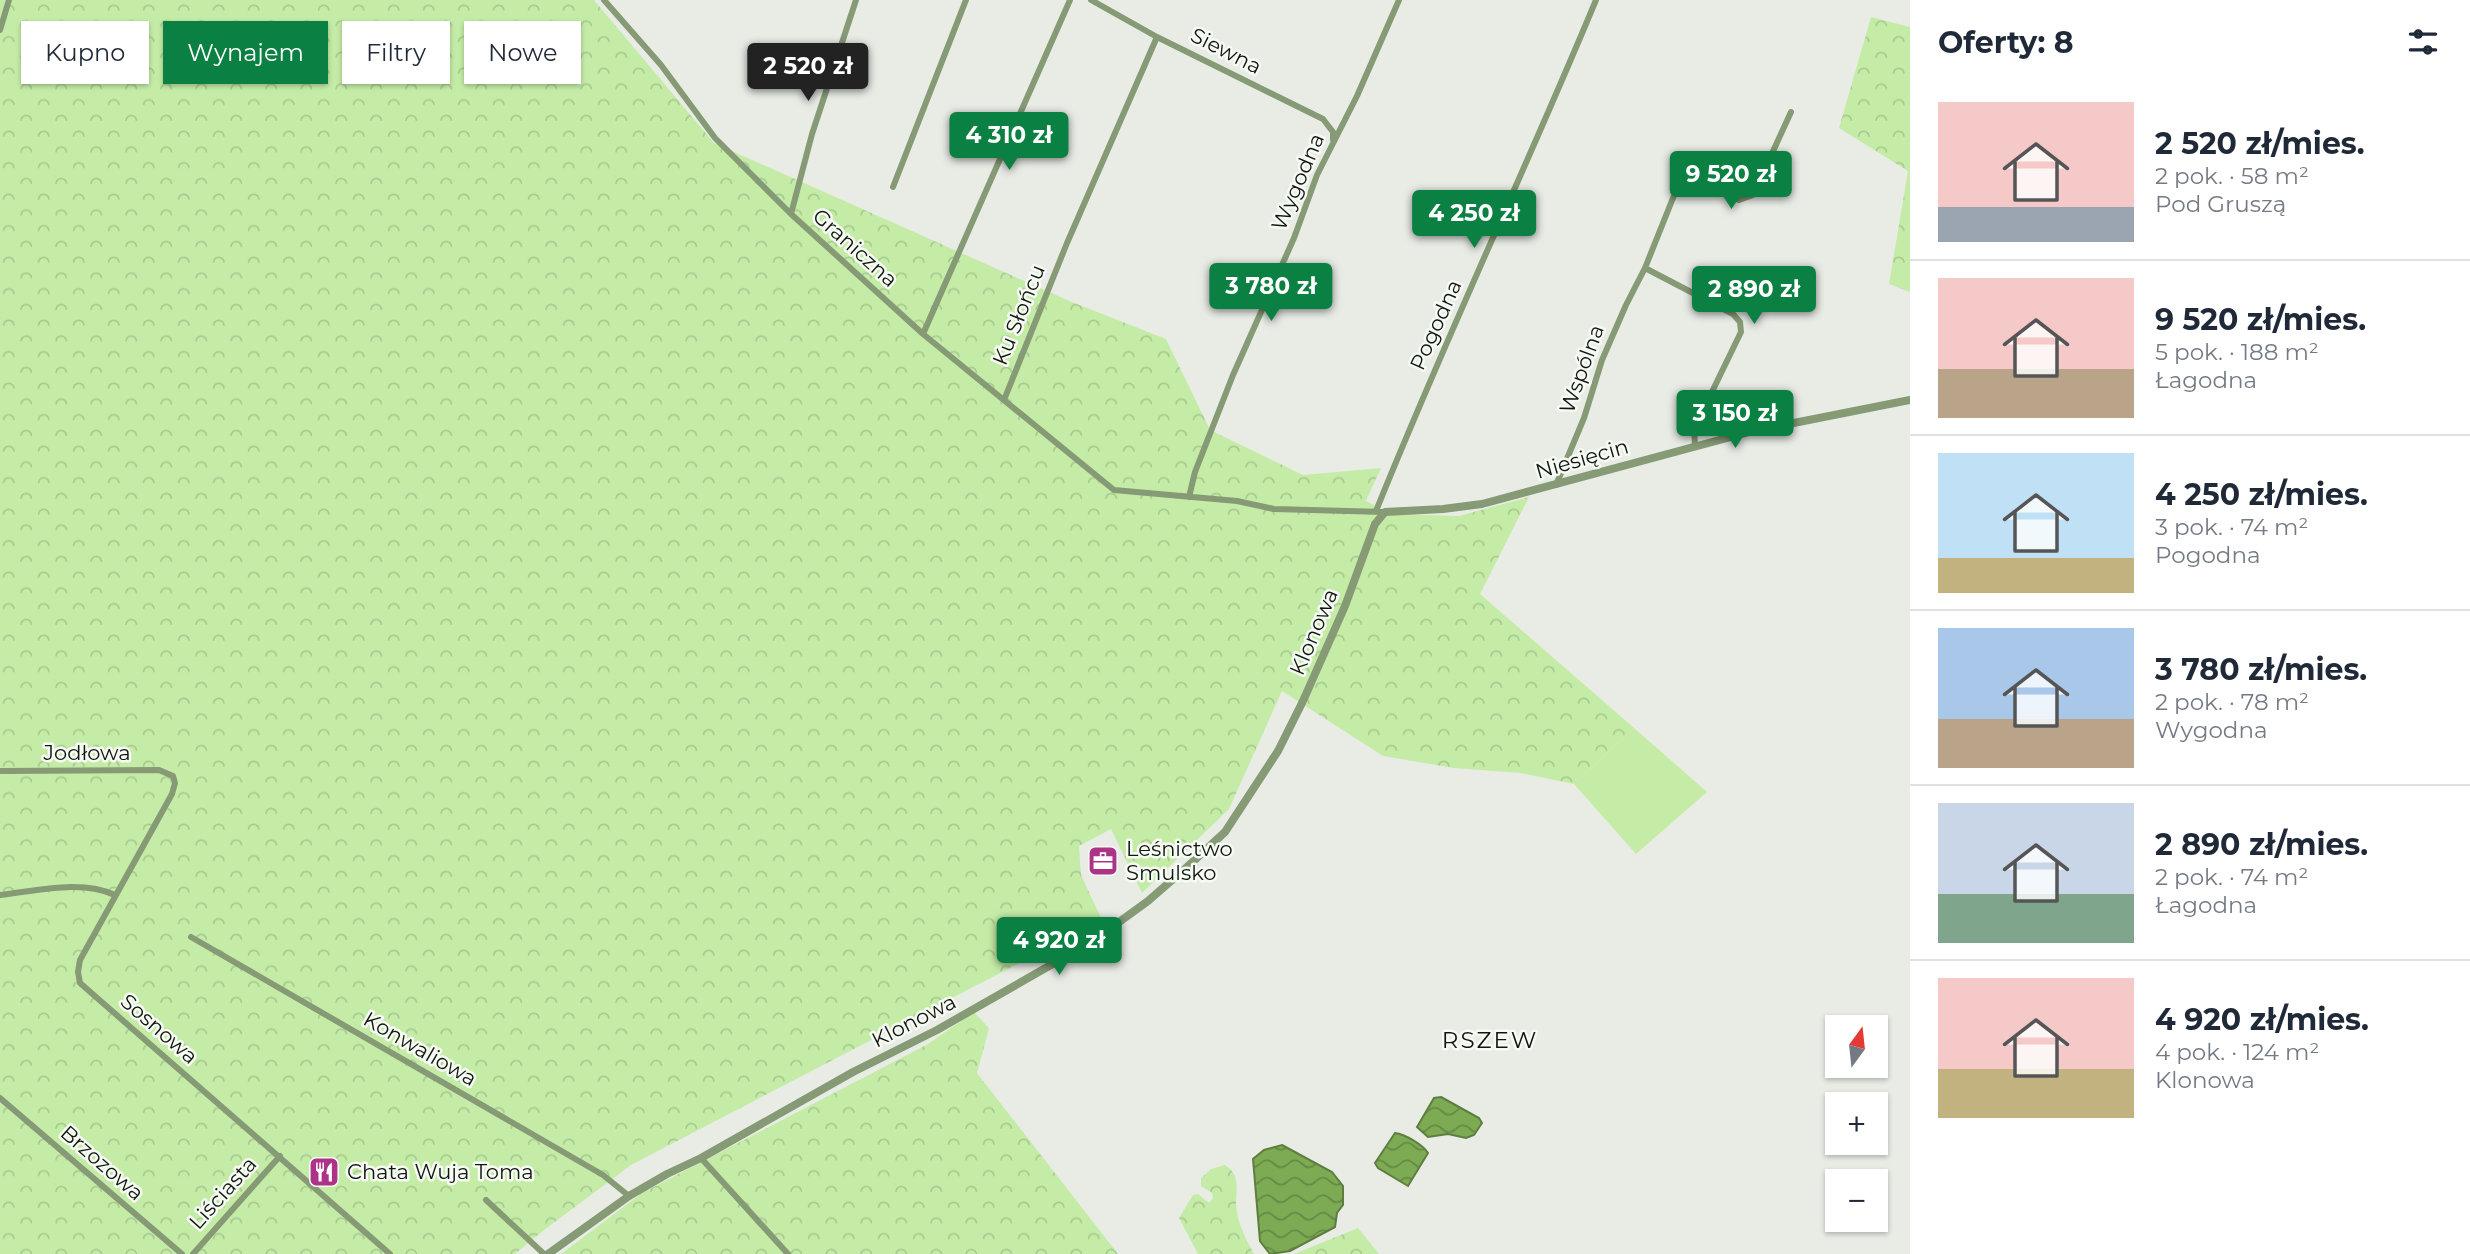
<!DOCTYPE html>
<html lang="pl">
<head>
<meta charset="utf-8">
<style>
	body { margin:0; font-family:Montserrat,sans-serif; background:#f2f2f3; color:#1f2937; height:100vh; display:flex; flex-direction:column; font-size:26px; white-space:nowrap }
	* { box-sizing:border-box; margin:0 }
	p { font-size:23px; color:#747a83 }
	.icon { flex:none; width:38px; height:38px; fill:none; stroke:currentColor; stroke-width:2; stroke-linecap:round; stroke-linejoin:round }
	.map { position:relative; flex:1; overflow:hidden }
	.panel { display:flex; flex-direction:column; background:#fff; width:560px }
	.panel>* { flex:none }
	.guide { position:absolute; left:21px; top:21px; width:665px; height:63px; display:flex; gap:14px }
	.needle { width:46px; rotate:15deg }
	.buttons { position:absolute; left:1825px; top:1015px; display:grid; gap:14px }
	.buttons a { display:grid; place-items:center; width:63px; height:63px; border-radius:0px; background:#fff; box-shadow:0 2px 5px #0004; font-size:35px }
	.price { position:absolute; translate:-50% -60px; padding:0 16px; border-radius:7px; background:#0b8043; color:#fff; font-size:23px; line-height:46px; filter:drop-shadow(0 2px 4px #0008) }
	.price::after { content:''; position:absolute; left:50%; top:42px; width:21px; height:16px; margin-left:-10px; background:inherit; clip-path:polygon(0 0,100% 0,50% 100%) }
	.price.on { background:#222; color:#fff }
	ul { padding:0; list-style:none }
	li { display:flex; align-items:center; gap:21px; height:175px; padding:0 28px }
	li+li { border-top:2px solid #e0e1e3 }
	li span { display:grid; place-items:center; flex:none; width:196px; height:140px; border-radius:0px; color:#555 }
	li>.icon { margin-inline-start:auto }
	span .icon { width:84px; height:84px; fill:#fffc; stroke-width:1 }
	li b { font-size:30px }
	h2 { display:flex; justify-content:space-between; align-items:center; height:84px; padding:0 28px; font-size:30px }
	.chip { padding:0 24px; border-radius:0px; background:#fff; box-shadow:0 2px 5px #0004; font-size:24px; line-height:63px }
	.chip.on { background:#0b8043; color:#fff }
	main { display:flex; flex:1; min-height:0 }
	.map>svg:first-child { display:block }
	.grass { fill:#c5eca7 }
	.forest { fill:url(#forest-crowns) }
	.water { fill:url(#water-waves); stroke:#5d7e40; stroke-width:2 }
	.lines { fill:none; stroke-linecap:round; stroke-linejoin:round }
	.minor { stroke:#859a75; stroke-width:6 }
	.tertiary { stroke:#859a75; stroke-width:8 }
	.labels { text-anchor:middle; stroke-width:5; stroke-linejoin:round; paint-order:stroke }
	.street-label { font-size:21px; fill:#131512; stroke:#f5faf2 }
	.poi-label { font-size:21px; fill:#131512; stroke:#f5faf2; text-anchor:start }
	.neighbourhood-label { font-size:23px; letter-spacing:2px; fill:#131512; stroke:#f5faf2 }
</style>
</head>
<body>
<main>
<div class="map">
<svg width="1910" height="1254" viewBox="0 0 1910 1254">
	<defs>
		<pattern id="forest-crowns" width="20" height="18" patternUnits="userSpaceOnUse" patternTransform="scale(1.75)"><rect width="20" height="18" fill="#c5eca7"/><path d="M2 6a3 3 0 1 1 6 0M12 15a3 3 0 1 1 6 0" fill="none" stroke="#a8ca8f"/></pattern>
		<pattern id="water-waves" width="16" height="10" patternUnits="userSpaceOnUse" patternTransform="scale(1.75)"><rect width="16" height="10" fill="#7dab53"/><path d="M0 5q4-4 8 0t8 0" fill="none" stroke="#658a43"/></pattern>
	</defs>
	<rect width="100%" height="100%" fill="#e8ece5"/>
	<path class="grass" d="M1634,728L1707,792L1636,854L1574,784Z"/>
	<path class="forest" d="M0,0H594L714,143L1067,300L1166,339L1210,430L1303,475L1381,468L1366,501L1391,514L1459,516L1529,497L1480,594L1634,728L1574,784L1520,773L1454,768L1383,756L1282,691L1229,809L1142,893L1111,829L1079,846L1081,875L1102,920L631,1165L544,1230L515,1254H0Z
		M1871,17L1910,27V292L1889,284L1908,171L1839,128Z
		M974,1012L989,1028L977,1073L1118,1254H561L642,1193L928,1044Z
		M1225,1165C1244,1177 1233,1193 1237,1212C1239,1226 1247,1241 1254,1254H1198L1179,1218L1193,1195L1198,1194L1209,1203L1213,1198L1212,1193L1201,1186V1178L1211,1169Z
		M1358,1228L1379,1254H1294Z"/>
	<path class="water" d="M1441,1097L1479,1118L1482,1123L1474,1135L1466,1138L1448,1134L1428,1137L1417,1127L1434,1098Z
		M1395,1133C1405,1134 1423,1145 1428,1153L1408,1186L1378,1168L1375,1163Z
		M1282,1145L1332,1172L1343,1186V1205L1337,1213L1335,1227L1290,1251L1270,1254L1260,1241L1253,1159L1264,1150Z"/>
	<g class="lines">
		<path class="minor" d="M604,0L661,65L715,138L791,214L923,334L1114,490L1237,501L1274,509L1385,512
			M1091,0L1157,37L1323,119L1333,132V140
			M0,30L9,0
			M893,187L966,0
			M791,214L812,134L856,0
			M1645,268L1733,314L1740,322L1741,332L1694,429L1695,445
			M923,334L1070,0
			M1004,400L1067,243L1157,37
			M1556,485L1584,418L1602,360L1626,305L1645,268L1679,183L1693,180L1739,200L1753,195L1791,112
			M1189,497L1195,472L1233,375L1294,238L1317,175L1357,96L1399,0
			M1376,511C1445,339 1525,171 1596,0
			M0,771L159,770L173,776L175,783L172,794L80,960L78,972L80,983L390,1254
			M0,895C37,891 81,879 115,895
			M191,937L603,1175L629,1196
			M0,1098L182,1254
			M701,1158L788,1254
			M486,1200L544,1254
			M193,1254L280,1156"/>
		<path class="tertiary" d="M548,1254L629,1196L667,1174L701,1158L853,1072L937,1030L1093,941L1148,901L1187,867L1225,832L1278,751L1303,701L1345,606L1375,524L1385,512L1443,509L1482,504L1753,431L1910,400"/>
	</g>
	<defs>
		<g id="office-square" transform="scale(1.575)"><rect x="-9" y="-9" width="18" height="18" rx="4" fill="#ac3388" stroke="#f5faf2"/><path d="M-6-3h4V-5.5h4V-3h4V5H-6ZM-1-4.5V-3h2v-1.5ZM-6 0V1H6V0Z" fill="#fff"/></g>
		<g id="restaurant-square" transform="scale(1.575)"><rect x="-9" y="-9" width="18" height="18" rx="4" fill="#ac3388" stroke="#f5faf2"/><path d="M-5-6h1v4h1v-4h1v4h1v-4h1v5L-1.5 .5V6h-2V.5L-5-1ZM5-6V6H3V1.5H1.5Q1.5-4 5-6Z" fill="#fff"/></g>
	</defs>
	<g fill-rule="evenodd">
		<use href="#office-square" x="1103" y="861"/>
		<use href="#restaurant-square" x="324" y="1172"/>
	</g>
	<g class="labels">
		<g class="street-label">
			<text transform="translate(1226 51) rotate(27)" y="7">Siewna</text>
			<text transform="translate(1298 182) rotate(-67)" y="7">Wygodna</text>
			<text transform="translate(855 248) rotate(42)" y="7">Graniczna</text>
			<text transform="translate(1019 315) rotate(-68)" y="7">Ku Słońcu</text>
			<text transform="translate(1436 325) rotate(-66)" y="7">Pogodna</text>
			<text transform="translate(1582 369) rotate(-70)" y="7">Wspólna</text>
			<text transform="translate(1582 459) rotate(-16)" y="7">Niesięcin</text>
			<text transform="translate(1314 632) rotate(-67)" y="7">Klonowa</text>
			<text x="87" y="760">Jodłowa</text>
			<text transform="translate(914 1021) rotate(-27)" y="7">Klonowa</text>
			<text transform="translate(159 1029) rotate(41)" y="7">Sosnowa</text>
			<text transform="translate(420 1049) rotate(30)" y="7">Konwaliowa</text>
			<text transform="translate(102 1163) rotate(41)" y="7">Brzozowa</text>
			<text transform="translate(223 1193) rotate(-48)" y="7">Liściasta</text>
		</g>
		<g class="poi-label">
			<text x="1126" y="856">Leśnictwo<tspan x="1126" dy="24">Smulsko</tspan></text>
			<text x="347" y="1179">Chata Wuja Toma</text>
		</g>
		<g class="neighbourhood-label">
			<text x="1490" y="1048">RSZEW</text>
		</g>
	</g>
</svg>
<div class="buttons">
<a><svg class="needle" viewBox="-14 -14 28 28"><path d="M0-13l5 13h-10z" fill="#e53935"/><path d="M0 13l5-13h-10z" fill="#747a83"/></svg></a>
<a>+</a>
<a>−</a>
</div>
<b class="price on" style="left:808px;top:103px">2 520 zł</b>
<b class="price" style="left:1009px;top:172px">4 310 zł</b>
<b class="price" style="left:1731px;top:211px">9 520 zł</b>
<b class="price" style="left:1474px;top:250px">4 250 zł</b>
<b class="price" style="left:1271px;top:323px">3 780 zł</b>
<b class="price" style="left:1754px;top:326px">2 890 zł</b>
<b class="price" style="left:1735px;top:450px">3 150 zł</b>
<b class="price" style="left:1059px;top:977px">4 920 zł</b>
<div class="guide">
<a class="chip">Kupno</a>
<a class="chip on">Wynajem</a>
<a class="chip">Filtry</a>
<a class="chip">Nowe</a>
</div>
</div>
<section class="panel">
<h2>Oferty: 8<svg class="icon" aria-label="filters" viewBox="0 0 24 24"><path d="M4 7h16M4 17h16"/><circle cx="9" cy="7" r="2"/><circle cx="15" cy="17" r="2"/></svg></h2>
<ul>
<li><span style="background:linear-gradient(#f6c9c9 75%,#9aa5b1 0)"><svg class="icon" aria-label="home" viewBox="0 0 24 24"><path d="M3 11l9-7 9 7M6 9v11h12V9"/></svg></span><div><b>2 520 zł/mies.</b><p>2 pok. · 58 m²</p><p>Pod Gruszą</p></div></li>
<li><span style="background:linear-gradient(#f6c9c9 65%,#b9a48a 0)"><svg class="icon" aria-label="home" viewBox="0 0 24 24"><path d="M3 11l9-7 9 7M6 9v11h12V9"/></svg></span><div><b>9 520 zł/mies.</b><p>5 pok. · 188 m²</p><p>Łagodna</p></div></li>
<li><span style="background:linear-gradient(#bfe0f5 75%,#c2b280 0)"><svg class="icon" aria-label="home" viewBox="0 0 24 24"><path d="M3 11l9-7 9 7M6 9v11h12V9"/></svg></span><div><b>4 250 zł/mies.</b><p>3 pok. · 74 m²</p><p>Pogodna</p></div></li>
<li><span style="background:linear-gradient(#a9c7e8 65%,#b9a48a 0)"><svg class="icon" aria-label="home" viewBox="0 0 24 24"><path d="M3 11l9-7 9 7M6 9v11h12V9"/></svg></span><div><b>3 780 zł/mies.</b><p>2 pok. · 78 m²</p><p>Wygodna</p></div></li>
<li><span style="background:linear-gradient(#c9d6e8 65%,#7fa58c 0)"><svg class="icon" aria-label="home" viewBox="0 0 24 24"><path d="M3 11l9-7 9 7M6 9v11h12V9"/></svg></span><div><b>2 890 zł/mies.</b><p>2 pok. · 74 m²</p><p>Łagodna</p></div></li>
<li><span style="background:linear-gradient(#f6c9c9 65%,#c2b280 0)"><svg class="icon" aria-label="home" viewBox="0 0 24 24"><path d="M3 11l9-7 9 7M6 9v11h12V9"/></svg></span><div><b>4 920 zł/mies.</b><p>4 pok. · 124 m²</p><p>Klonowa</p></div></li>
</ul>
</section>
</main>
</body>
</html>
